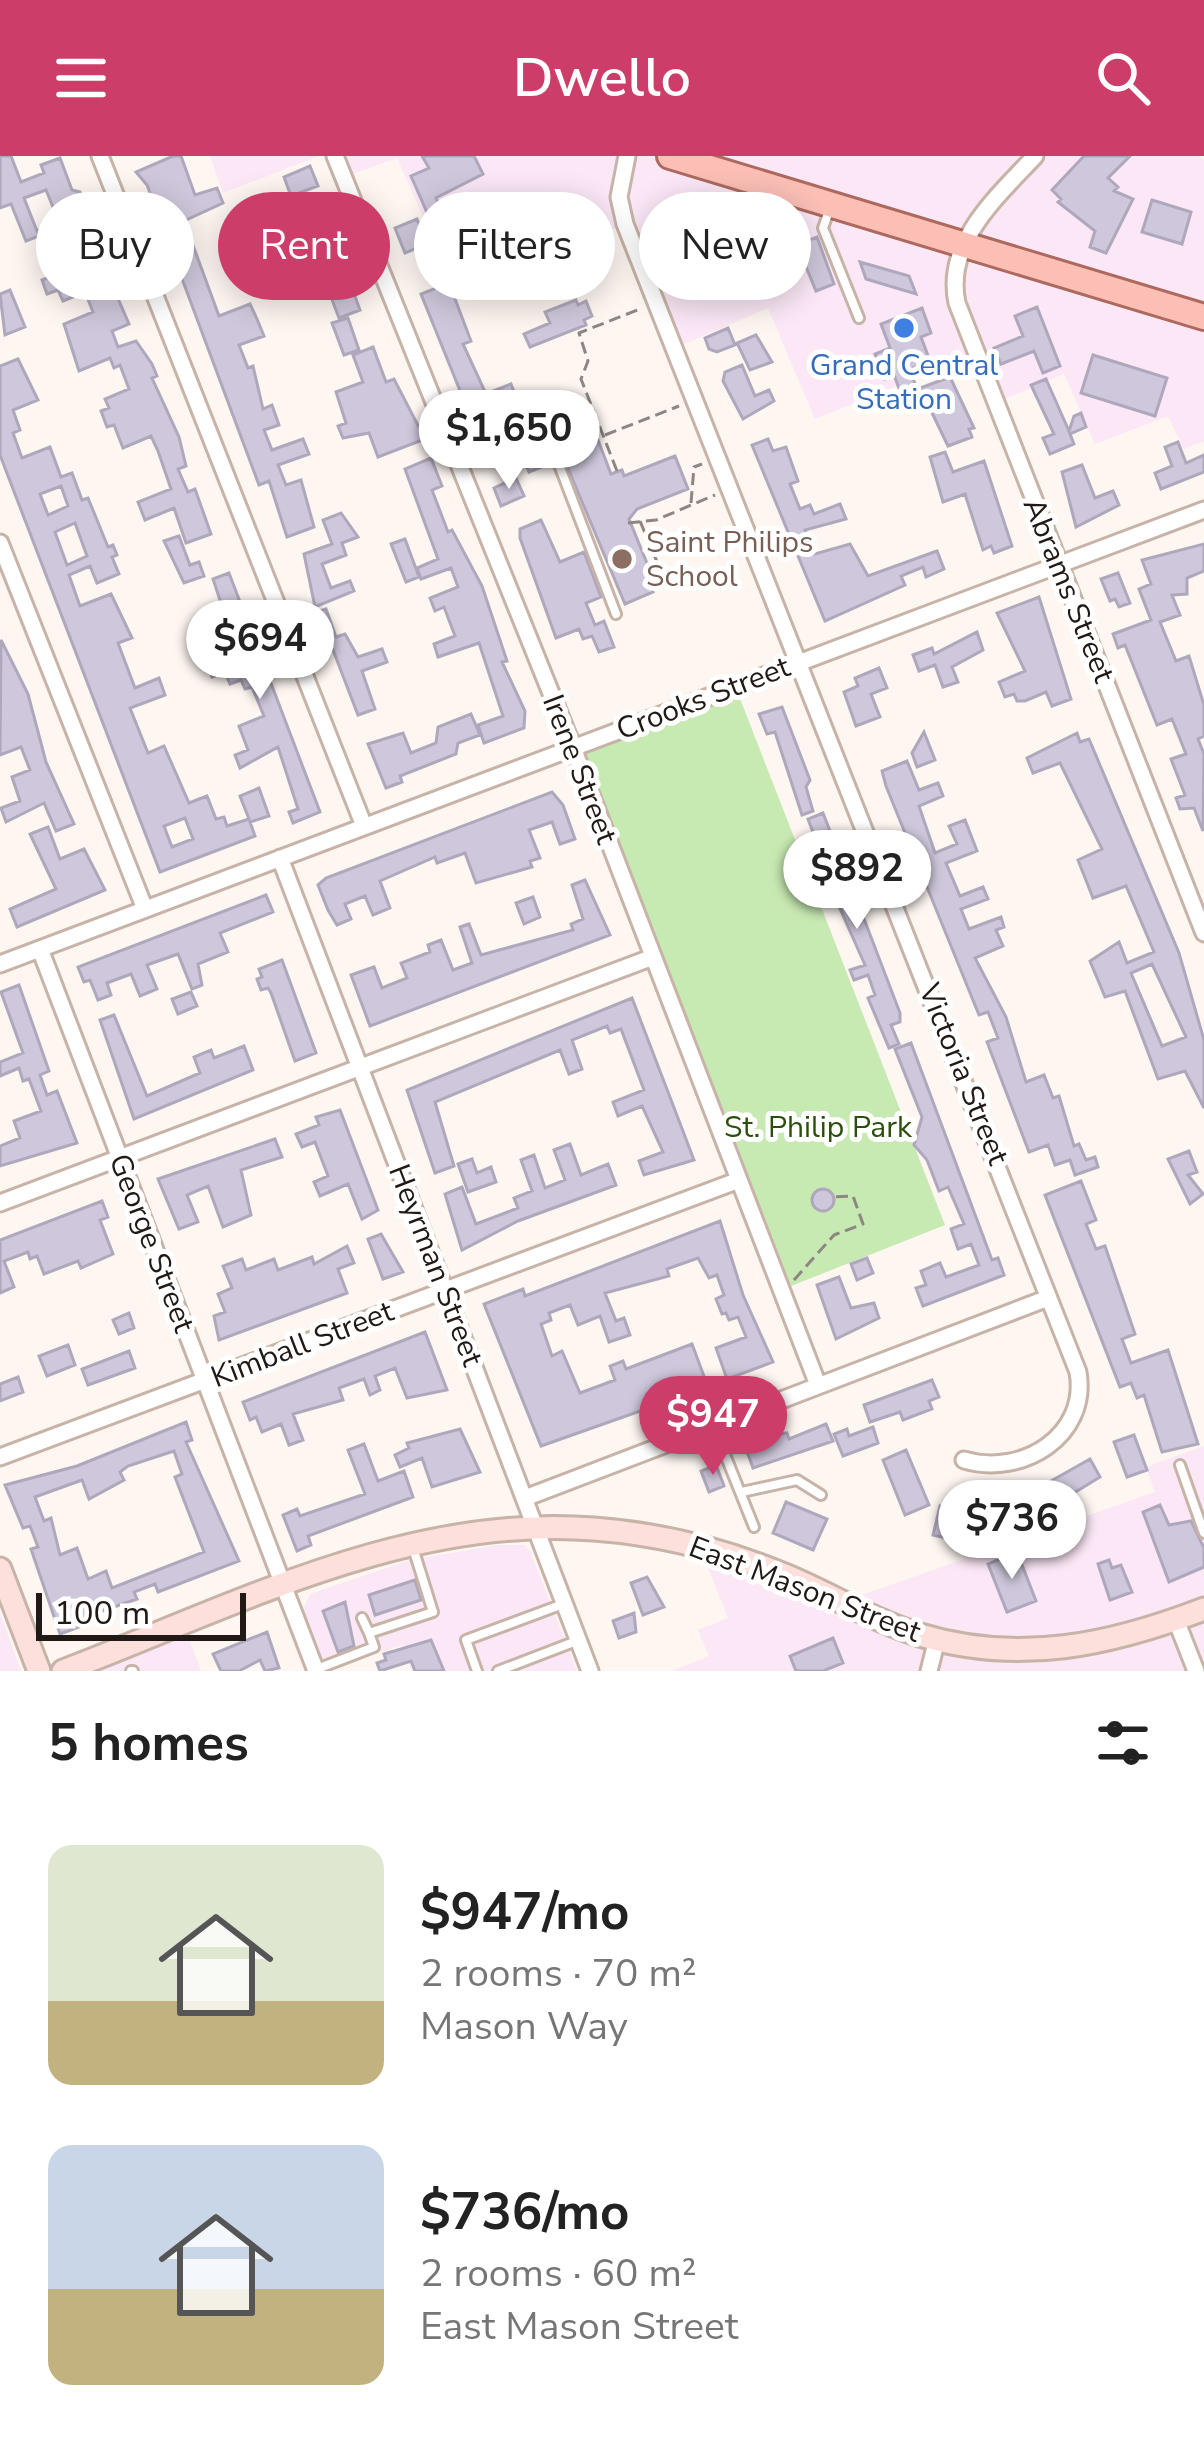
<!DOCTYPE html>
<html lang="en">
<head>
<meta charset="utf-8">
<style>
	body { margin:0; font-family:"Nunito Sans",sans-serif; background:#f2f2f2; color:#222; height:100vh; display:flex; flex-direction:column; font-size:45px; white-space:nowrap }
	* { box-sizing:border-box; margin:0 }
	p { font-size:39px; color:#767676 }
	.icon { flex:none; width:66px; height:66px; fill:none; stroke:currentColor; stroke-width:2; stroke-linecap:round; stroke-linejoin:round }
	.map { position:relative; height:1515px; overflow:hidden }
	.panel { display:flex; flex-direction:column; background:#fff; flex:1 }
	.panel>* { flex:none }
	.guide { position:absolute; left:36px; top:36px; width:1134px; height:108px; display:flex; gap:24px }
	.scale { position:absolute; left:36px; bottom:30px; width:210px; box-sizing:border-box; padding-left:12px; border:6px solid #201915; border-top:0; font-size:33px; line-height:42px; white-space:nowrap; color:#201915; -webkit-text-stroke:9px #fff; paint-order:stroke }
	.price { position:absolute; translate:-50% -102px; padding:0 27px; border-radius:42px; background:#fff; color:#222; font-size:39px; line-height:78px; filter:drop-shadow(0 3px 6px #0008) }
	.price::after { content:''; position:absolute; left:50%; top:72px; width:36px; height:27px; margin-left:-18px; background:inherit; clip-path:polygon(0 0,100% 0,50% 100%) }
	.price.active { background:#cc3e69; color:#fff }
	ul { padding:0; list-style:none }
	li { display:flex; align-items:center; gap:36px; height:300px; padding:0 48px }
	li span { display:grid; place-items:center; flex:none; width:336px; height:240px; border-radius:24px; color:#555 }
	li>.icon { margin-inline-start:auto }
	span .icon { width:144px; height:144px; fill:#fffc; stroke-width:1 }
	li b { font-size:51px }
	h2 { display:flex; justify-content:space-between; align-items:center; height:144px; padding:0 48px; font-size:51px }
	.chip { padding:0 42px; border-radius:54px; background:#fff; box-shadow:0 6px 30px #0003; font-size:42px; line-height:108px }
	.chip.active { background:#cc3e69; color:#fff }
	header { display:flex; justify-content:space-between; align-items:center; height:156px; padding:0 48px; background:#cc3e69; color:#fff; font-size:54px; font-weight:600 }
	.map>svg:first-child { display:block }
	.commercial { fill:#fbe7f6 }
	.green { fill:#c7e9b2 }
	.building { fill:#cfc8dc; stroke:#afa8bc; stroke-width:3; fill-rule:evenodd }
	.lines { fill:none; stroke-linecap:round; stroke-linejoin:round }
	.lane-casing { stroke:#c7b3a7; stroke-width:14 }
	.street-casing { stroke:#c7b3a7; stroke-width:21 }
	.secondary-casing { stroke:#c7b3a7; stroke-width:27 }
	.primary-casing { stroke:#ad695e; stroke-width:30 }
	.path { stroke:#8e8682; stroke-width:3; stroke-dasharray:12 6; stroke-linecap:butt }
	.lane { stroke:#fff; stroke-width:8 }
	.street { stroke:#fff; stroke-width:15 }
	.secondary { stroke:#fddfdb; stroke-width:21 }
	.primary { stroke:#fbbfb6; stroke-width:24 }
	.shop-dot { fill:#3f7fe0; stroke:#fff; stroke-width:4.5 }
	.education-dot { fill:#8d6e63; stroke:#fff; stroke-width:4.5 }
	.labels { text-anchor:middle; stroke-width:10; stroke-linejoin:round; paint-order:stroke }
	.shop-label { font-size:30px; fill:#366cbe; stroke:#fff }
	.education-label { font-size:30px; fill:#785e54; stroke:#fff; text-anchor:start }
	.street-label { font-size:30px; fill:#201915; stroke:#fff }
	.park-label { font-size:30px; fill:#2d4f0d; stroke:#fff }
</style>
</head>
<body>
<header><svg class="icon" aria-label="menu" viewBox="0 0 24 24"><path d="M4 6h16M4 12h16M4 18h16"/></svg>Dwello<svg class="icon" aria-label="search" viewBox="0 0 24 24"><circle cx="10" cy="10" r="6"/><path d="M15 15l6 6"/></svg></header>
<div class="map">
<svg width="1204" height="1515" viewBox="0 0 1204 1515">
	<rect width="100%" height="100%" fill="#fef6f1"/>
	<path class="commercial" d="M210,0H319L223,37Z
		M335,0H1199L1204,4V285L1184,293L1168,260L1095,288L1064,218L995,247L975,198L815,263L768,152L675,192L625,68L476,128L445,57L425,65L397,2L344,21Z
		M1204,1290V1515H672L709,1500L698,1474L728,1462L700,1391L842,1446L1155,1336L1146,1311Z
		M497,1389H524L530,1395L577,1515H412L402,1489L326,1515L303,1454L310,1438L410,1404Z
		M0,1457L21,1515H0Z
		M184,1469L201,1515H63Z"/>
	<path class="green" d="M739,540L945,1069L791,1130L585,597Z"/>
	<path class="building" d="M0,0H11L21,26L44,17L41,9L60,2L72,34L80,36L90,78L129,168L112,175L118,191L136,185L152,208L157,220L152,222L179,281L186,310L178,313L188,336L195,333L211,378L186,387L174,352L145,364L138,346L171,333L158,295L151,280L123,292L114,269L107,271L101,255L109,252L105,243L129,233L120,209L114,212L110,202L79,215L64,168L93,156L85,136L63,145L58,134L47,138L42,124L76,111L69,75L44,85L39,74L59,66L46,34L24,42L39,80L26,85L11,48L0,52Z
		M173,0H181L195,39L217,32L223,47L184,65L219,160L250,148L257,163L264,180L239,189L248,212L253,210L263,253L272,249L279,269L264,274L272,294L303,283L309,298L278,309L286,329L301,324L314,371L287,381L269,325L259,329L147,29L136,16Z
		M422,0H474L483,18L436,42L442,55L429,61L411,20L429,12Z
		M1084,0H1130L1108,22L1118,31L1114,35L1133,43L1106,97L1090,91L1095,75L1058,46L1061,43L1052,34Z
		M310,10L318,30L291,40L284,21Z
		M1152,44L1191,56L1182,88L1142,76Z
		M707,48L725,102L706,110L696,85L678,92L667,63Z
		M591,49L601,74L548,95L545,73Z
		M417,63L427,88L405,97L395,72Z
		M332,71L343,101L350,99L357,117L348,121L360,154L339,162L331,141L340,138L332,116L303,128L296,111L322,101L314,77Z
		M239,79L252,112L235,119L222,85Z
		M817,81L834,128L816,135L797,89Z
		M453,93L467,122L452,128L440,98Z
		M860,106L909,120L916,138L866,123Z
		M449,127L471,185L463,188L486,238L511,228L517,244L497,252L507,279L519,274L523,284L531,281L542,311L529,316L519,290L503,297L500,288L484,294L421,138Z
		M10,134L25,171L5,179L0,138Z
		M576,144L578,149L586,145L592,160L584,164L586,169L530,191L524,178L550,167L545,156Z
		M1037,151L1060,210L1043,217L1034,195L1001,208L994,192L1023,180L1015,160Z
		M922,152L931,177L921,181L930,205L910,213L918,237L903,243L894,219L885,223L875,198L890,192L881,168Z
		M348,162L359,194L344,199L332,167Z
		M728,172L735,189L717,196L709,193L705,182Z
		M756,179L772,206L750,214L737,187Z
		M373,191L386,226L394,223L425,283L378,301L369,277L343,282L338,270L346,267L336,236L363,226L353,199Z
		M1093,199L1167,222L1155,260L1081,237Z
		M18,203L38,244L13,254L20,274L13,277L22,302L50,291L61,321L72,317L82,344L88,342L108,391L113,389L117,399L112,401L119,418L97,427L90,410L69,419L80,450L111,438L132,482L118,487L135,532L159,522L165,539L130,552L148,597L164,590L189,647L207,640L216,663L224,661L227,670L249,663L240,640L259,632L269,660L250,666L255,680L160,716L0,299V210ZM61,330L68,350L48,359L40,338ZM75,367L87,400L67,409L55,376ZM185,662L193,683L172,691L164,670Z
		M742,209L755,240L769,234L774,245L743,263L723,225L725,216Z
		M950,221L974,272L969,273L972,281L948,290L920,232Z
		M1046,223L1069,275L1074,260L1081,257L1086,271L1070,278L1074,288L1050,298L1043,282L1054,278L1031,229Z
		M566,255L572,264L588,258L611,318L622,314L624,320L675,300L688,333L637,353L629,363L655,427L650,429L653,436L625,448L551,272L549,262Z
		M768,283L773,295L786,291L798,325L790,328L800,353L810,349L814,358L840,348L846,363L805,374L815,398L850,388L868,420L937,395L944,413L926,421L923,411L901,420L905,429L825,465L752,289Z
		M1178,286L1186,307L1204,299V316L1161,333L1155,317L1172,310L1165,291Z
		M945,296L953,316L984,305L1012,390L994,397L991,390L983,394L965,338L943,346L930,301Z
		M431,302L442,330L432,334L448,376L452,374L482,430L507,505L502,506L525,555L524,572L484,587L478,569L503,560L479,487L438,501L434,488L455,480L444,451L435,455L430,442L458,431L451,412L421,423L417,412L438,403L405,313Z
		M1082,309L1095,342L1113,335L1119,349L1076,371L1062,316Z
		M516,322L524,340L501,350L494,332Z
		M341,357L358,381L342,387L346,399L322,408L331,432L350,425L354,435L315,451L304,398L332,388L323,364Z
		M541,364L560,406L584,396L601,441L586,447L595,469L604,465L614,491L599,496L592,480L583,483L579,473L556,482L520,382V373Z
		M179,380L190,409L199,406L204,420L184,427L164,385Z
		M405,383L419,421L406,426L391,388Z
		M1204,388V415L1187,422V438L1172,439L1180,459L1160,466L1176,505L1189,500L1204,549V580L1198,583L1204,598L1203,675L1194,652L1180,653L1176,642L1185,639L1171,603L1186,598L1172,563L1157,569L1125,489L1118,492L1113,478L1151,464L1139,433L1151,428L1142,404Z
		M229,417L320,656L293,667L289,656L298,653L278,591L240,612L235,599L248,594L239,570L264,560L252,531L245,533L241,524L230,528L225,516L212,521L207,508L237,496L213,423Z
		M1118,417L1130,447L1119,451L1115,443L1110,445L1101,423Z
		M1039,441L1071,543L1052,550L1046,536L1025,545H1017L1014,538L1005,541L999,526L1025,515L997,457Z
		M326,453L336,481L345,478L358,501L382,493L387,506L362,515L375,553L358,559L333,494L323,477L317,480L309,459Z
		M977,476L983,494L952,511L958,526L943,531L935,509L919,515L913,499L932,492L934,498Z
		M1,484L28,538L46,606L74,668L56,675L44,647L6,666L1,652L20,645L12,621L30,614L21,591L0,599Z
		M879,512L887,532L871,538L880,561L856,570L844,536L858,530L855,522Z
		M782,551L810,624L806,631L813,655L802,659L775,576L767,578L759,558Z
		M471,558L480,579L458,587L456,598L400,620L402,626L386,632L368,588L403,577L411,597L436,587L438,571Z
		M924,576L935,604L917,611L912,597Z
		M1077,577L1080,586L1089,583L1179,797L1204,884V952L1185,915L1158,923L1125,835L1105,841L1090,805L1119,786L1127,807L1154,796L1126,730L1093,742L1078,704L1102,693L1060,607L1033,617L1027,602ZM1152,808L1186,881L1162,890L1131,817Z
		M907,605L919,634L938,627L943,640L919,650L935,697L957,688L949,670L965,664L977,695L946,707L960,740L983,731L988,743L961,753L969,773L1001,761L1004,771L996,774L1003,790L975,802L1006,861L1026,926L1044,919L1053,942L1059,940L1074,990L1079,988L1086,1004L1095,1001L1098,1011L1075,1019L1070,1004L1055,1009L1048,989L1029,996L987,886L998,882L988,856L979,859L886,630L882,615Z
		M552,636L563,649L575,683L560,688L552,666L529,674L540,702L530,705L532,711L476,727L465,697L437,707L435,701L380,725L390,752L373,759L365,740L345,748L351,763L337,769L328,754L318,729L326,722Z
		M823,657L830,675L826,677L833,697L838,695L900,857V866L891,869L899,888L889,892L868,842L875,839L868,819L854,824L850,814L865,809L814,694L819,692L808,663Z
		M48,671L60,703L84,693L105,734L17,771L10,753L56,733L30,678Z
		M585,724L610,779L370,870L351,819L374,811L382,832L407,822L401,807L430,796L428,789L441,784L453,814L472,807L460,771L469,768L481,799L573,774L571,768L583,763L572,729Z
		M266,739L273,756L220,777L228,796L198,808L202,829L192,833L178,798L147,809L157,833L140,840L131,818L107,827L111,839L98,844L90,824L84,826L78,811Z
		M533,741L540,761L524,768L516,747Z
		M282,804L316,897L295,905L271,837L268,832L261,834L257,823L262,821L259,813Z
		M19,829L49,915L40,919L47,939L57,935L77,987L0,1010V990L20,982L14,965L41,955L29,923L23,925L19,912L0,920V906L23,897L1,836Z
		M191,836L197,850L178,858L172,843Z
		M632,842L694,1004L644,1019L639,1005L663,996L642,950L618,960L613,946L644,934L621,873L610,877L607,870L572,884L582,913L569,918L560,894L435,946L454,1010L435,1017L407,934Z
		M114,859L147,940L200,917L194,901L211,894L214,902L244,890L253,914L134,963L100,864Z
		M911,887L992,1104L998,1102L1004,1119L923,1150L916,1132L926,1129L921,1115L940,1107L946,1121L979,1109L971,1088L958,1093L951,1073L964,1068L948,1031L939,1035L927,1004L914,989L922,961L895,893Z
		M340,954L378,1054L362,1063L348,1028L320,1040L314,1026L328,1020L315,986L302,991L296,978L319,969L316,961Z
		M275,983L282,1001L241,1014L251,1059L223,1071L208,1030L187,1039L198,1066L179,1073L158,1023Z
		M570,988L581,1019L608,1008L616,1029L518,1065L462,1094L445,1038L462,1031L476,1068L518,1052L514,1042L532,1035L521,1004L534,999L545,1032L565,1024L554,994Z
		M1189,995L1197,1016L1188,1019L1203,1038L1190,1048L1168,1003Z
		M472,1003L477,1017L491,1011L496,1026L468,1036L458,1008Z
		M1081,1025L1096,1064L1086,1068L1096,1093L1105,1090L1135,1178L1122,1183L1131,1207L1168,1194L1198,1288L1162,1296L1144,1239L1137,1242L1131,1227L1120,1231L1045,1039Z
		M812 1044a11 11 0 1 1 22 0a11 11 0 1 1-22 0Z
		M102,1045L108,1061L100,1064L113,1098L81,1112L78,1105L44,1118L37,1100L30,1103L28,1096L4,1105L14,1131L0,1137V1084Z
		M720,1065L743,1139L773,1206L727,1223L716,1192L746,1181L738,1161L729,1164L726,1157L722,1158L716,1143L724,1139L717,1119L709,1122L698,1102L667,1113L669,1120L605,1137L616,1165L624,1162L630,1179L609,1186L600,1160L578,1169L570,1149L549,1157L551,1164L541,1168L552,1200L562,1195L580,1237L615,1224L610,1210L623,1205L626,1213L692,1188L708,1231L541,1290L484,1148L523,1133L525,1140Z
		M381,1078L403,1116L383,1123L368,1083Z
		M347,1090L354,1107L338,1113L347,1137L219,1184L214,1160L225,1156L218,1138L232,1132L223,1110L242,1103L246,1114L274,1103L278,1114L312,1101L314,1108Z
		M867,1102L873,1117L857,1124L851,1108Z
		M839,1121L851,1152L874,1147L879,1162L836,1183L817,1129Z
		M129,1157L134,1172L119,1178L113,1164Z
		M425,1176L447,1234L407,1242L395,1212L375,1220L380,1234L370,1239L364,1223L339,1232L343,1244L293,1258L303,1284L289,1289L281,1268L262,1276L256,1261L250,1264L243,1246Z
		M68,1189L75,1209L47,1220L39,1200Z
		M129,1195L135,1212L88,1229L82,1213Z
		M18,1221L23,1236L0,1245V1228Z
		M932,1224L939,1241L929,1245L932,1253L903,1264L900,1256L870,1266L864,1249Z
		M186,1266L192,1284L186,1286L239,1405L158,1436L155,1428L134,1436L137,1443L79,1463L82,1470L60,1478L31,1393L38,1391L30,1370L23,1372L5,1329L77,1310ZM174,1295L182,1318L175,1321L204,1396L112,1432L106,1415L88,1423L77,1392L60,1399L51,1362L44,1365L35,1341L82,1324L89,1343L124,1324L120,1316L128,1310Z
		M826,1268L833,1285L753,1312L746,1293L751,1288L779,1278L787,1277L789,1283Z
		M873,1271L878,1287L843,1300L834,1278L847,1273L849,1280Z
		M460,1273L480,1316L432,1331L422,1302L400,1311L395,1299L409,1292L407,1287Z
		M1134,1279L1147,1314L1127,1321L1114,1286Z
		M364,1288L378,1325L404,1315L413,1341L308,1380L311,1389L297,1395L283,1359L297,1353L300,1360L365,1338L348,1294Z
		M906,1294L929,1349L905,1359L883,1304Z
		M1090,1303L1100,1321L1043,1356L995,1374L986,1351L1035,1334Z
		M716,1309L724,1330L709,1336L701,1315Z
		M786,1346L827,1363L813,1394L773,1377Z
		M1160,1349L1169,1369L1191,1365L1204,1392V1411L1169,1426L1143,1356Z
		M940,1350L980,1359L973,1388L933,1379Z
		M1017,1396L1036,1445L1007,1456L988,1408Z
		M1109,1404L1112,1412L1121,1409L1132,1436L1110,1444L1098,1408Z
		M647,1421L664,1451L643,1459L631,1427Z
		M415,1424L421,1444L375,1459L369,1439Z
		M345,1446L354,1490L338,1496L323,1455Z
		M634,1457L636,1476L619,1482L613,1465Z
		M267,1476L279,1512L265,1515L260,1504L239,1515H221L213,1498Z
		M833,1482L843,1507L823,1515H796L790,1500Z
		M431,1484L444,1515H415L411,1505L380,1515L377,1507L386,1504L384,1498Z"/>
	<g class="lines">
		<g class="lane-casing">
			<path id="lane" d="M830,52L823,72L859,162
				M548,280L616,458
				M714,1271L754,1371
				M1180,1309L1204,1377
				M742,1336L797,1324L821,1339
				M362,1462L369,1477
				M317,1513L374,1491L369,1477L433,1456L414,1395
				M131,1515H133
				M477,1515L466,1484L563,1448
				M498,1515L579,1484"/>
		</g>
		<g class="street-casing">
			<path id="street" d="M100,0L364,670
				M335,0L573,592L818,1229
				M627,0L619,41L625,68L1078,1216C1089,1280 1022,1321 964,1304
				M1035,0C998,40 944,86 957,147L1204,777
				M0,387L145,753
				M280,702L590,1515
				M40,793L316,1515
				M0,808L1204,354
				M0,1047L653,801
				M0,1301L739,1024
				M525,1342L1048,1142
				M1176,1464L1196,1515
				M929,1515L937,1483"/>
		</g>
		<g class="secondary-casing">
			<path id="secondary" d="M0,1413L39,1515
				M63,1515C231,1451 408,1358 594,1373C661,1378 725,1394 787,1420C832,1439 874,1465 920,1479C1019,1509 1110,1489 1204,1453"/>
		</g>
		<g class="primary-casing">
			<path id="primary" d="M670,0L1204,161"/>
		</g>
		<path class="path" d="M547,267L545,259L588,242
			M605,279L679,250
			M617,315L581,223L588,205L579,177L640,153
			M691,347L694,311L702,308
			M640,365L665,425
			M628,367L656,364L715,339
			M794,1124L834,1079L863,1068L853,1040L833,1041"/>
		<use href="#lane" class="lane"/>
		<use href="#street" class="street"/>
		<use href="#secondary" class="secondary"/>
		<use href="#primary" class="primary"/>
	</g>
	<circle class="shop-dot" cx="904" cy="172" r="12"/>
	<circle class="education-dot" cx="622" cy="403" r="12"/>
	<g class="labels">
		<g class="shop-label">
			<text x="904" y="219">Grand Central<tspan x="904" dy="34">Station</tspan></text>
		</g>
		<g class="education-label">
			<text x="646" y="396">Saint Philips<tspan x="646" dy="34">School</tspan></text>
		</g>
		<g class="street-label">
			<text transform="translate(1069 434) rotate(68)" y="10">Abrams Street</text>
			<text transform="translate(703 542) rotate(-21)" y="10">Crooks Street</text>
			<text transform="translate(580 613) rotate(69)" y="10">Irene Street</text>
			<text transform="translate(964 918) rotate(68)" y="10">Victoria Street</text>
			<text transform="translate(152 1087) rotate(69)" y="10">George Street</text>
			<text transform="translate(436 1109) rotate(69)" y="10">Heyrman Street</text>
			<text transform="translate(302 1188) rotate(-21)" y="10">Kimball Street</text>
			<text transform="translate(805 1433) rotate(21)" y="10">East Mason Street</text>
		</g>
		<g class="park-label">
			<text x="818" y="981">St. Philip Park</text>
		</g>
	</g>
</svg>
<div class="scale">100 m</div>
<b class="price" style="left:509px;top:336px">$1,650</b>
<b class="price" style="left:260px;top:546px">$694</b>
<b class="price" style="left:857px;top:776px">$892</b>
<b class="price active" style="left:713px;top:1322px">$947</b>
<b class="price" style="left:1012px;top:1426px">$736</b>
<div class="guide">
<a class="chip">Buy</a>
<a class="chip active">Rent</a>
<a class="chip">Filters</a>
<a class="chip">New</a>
</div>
</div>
<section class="panel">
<h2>5 homes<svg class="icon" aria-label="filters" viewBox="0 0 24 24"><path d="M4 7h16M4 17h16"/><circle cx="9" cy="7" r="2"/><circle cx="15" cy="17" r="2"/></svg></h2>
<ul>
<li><span style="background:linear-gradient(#dfe7d0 65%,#c2b280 0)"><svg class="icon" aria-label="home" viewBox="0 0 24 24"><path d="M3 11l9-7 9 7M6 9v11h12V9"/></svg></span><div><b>$947/mo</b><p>2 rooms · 70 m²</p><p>Mason Way</p></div></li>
<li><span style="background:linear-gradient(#c9d6e8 60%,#c2b280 0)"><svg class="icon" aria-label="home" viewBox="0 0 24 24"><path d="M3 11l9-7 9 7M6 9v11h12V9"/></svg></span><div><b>$736/mo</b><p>2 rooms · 60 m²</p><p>East Mason Street</p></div></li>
</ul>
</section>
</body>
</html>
